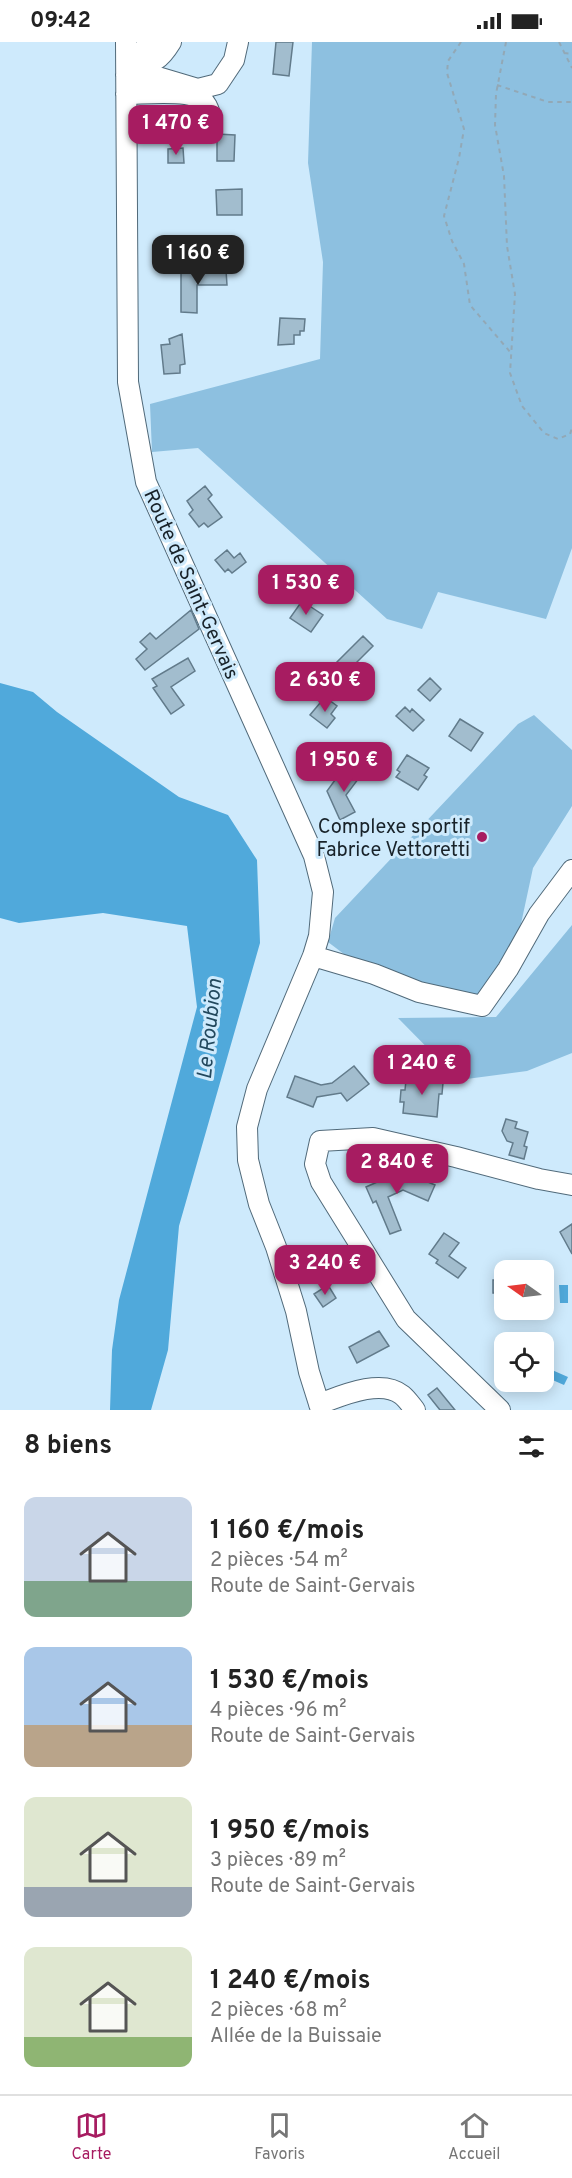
<!DOCTYPE html>
<html lang="fr">
<head>
<meta charset="utf-8">
<style>
	body { margin:0; font-family:Overpass,sans-serif; background:#f2f2f2; color:#222; height:100vh; display:flex; flex-direction:column; font-size:22px; white-space:nowrap }
	* { box-sizing:border-box; margin:0 }
	p { font-size:20px; color:#767676 }
	.icon { flex:none; width:33px; height:33px; fill:none; stroke:currentColor; stroke-width:2; stroke-linecap:round; stroke-linejoin:round }
	.map { position:relative; height:1368px; overflow:hidden }
	.panel { display:flex; flex-direction:column; background:#fff; flex:1 }
	.panel>* { flex:none }
	.needle { width:39px; rotate:284deg }
	.fabs { position:absolute; left:494px; top:1218px; display:grid; gap:12px }
	.fabs a { display:grid; place-items:center; width:60px; height:60px; border-radius:12px; background:#fff; box-shadow:0 3px 15px #0003; font-size:30px }
	.price { position:absolute; translate:-50% -51px; padding:0 14px; border-radius:12px; background:#a71c61; color:#fff; font-size:20px; line-height:39px; filter:drop-shadow(0 2px 3px #0008) }
	.price::after { content:''; position:absolute; left:50%; top:36px; width:18px; height:14px; margin-left:-9px; background:inherit; clip-path:polygon(0 0,100% 0,50% 100%) }
	.price.current { background:#222; color:#fff }
	ul { padding:0; list-style:none }
	li { display:flex; align-items:center; gap:18px; height:150px; padding:0 24px }
	li span { display:grid; place-items:center; flex:none; width:168px; height:120px; border-radius:12px; color:#555 }
	li>.icon { margin-inline-start:auto }
	span .icon { width:72px; height:72px; fill:#fffc; stroke-width:1 }
	li b { font-size:26px }
	h2 { display:flex; justify-content:space-between; align-items:center; height:72px; padding:0 24px; font-size:26px }
	.status { display:flex; justify-content:space-between; align-items:center; height:42px; padding:0 30px; background:#fff; direction:ltr }
	.status svg { height:16px; fill:currentColor }
	.menu { display:flex; justify-content:space-around; align-items:center; height:84px; border-top:2px solid #e0e0e0; background:#fff; font-size:16px; color:#767676 }
	.menu a { display:grid; justify-items:center; gap:3px }
	.menu .current { color:#a71c61 }
	.map>svg:first-child { display:block }
	.green { fill:#8dc0e0 }
	.water { fill:#50a9db }
	.building { fill:#a2bdce; stroke:#627b8b; stroke-width:1.5 }
	.lines { fill:none; stroke-linecap:round; stroke-linejoin:round }
	.minor-casing { stroke:#516a7a; stroke-width:22 }
	.path { stroke:#92a8b6; stroke-width:2; stroke-dasharray:4.5 4.5; stroke-linecap:butt }
	.minor { stroke:#fff; stroke-width:20 }
	.poi-dot { fill:#a71c61; stroke:#ceeafc; stroke-width:2 }
	.labels { text-anchor:middle; stroke-width:6; stroke-linejoin:round; paint-order:stroke }
	.street-label { font-size:20px; fill:#182229; stroke:#ceeafc }
	.poi-label { font-size:20px; fill:#182229; stroke:#ceeafc; text-anchor:end }
	.water-label { font-size:21px; font-style:italic; fill:#22485d; stroke:#ceeafc }
</style>
</head>
<body>
<div class="status"><b>09:42</b><svg viewBox="0 0 49 12"><path d="M0 12V9h3v3zM5 12V6h3v6zM10 12V3h3v9zM15 12V0h3v12zM26 1h20v11H26zM47 4h2v5h-2z"/></svg></div>
<div class="map">
<svg width="572" height="1368" viewBox="0 0 572 1368">
	<rect width="100%" height="100%" fill="#ceeafc"/>
	<path class="green" d="M312,0H572V506L546,577L438,550L422,587L387,577L198,406L152,410L150,362L320,317L323,220L308,121Z
		M534,673L572,708V764L533,826L513,919L483,957L365,928L328,900L335,876L518,682Z
		M572,883V1011L527,1029L459,1038L398,976L496,975Z"/>
	<path class="water" d="M0,641L33,650L57,670L179,755L228,773L257,818L260,901L179,1184L168,1308L151,1368H110L112,1308L119,1258L197,965L187,884L103,871L19,881L0,876Z
		M559,1243H568V1261H560Z
		M552,1328L568,1335L564,1343L548,1336Z"/>
	<path class="building" d="M276,0H293L289,34L273,32Z
		M166,68H182V82L166,83Z
		M217,92L235,93L234,119H217Z
		M183,106L184,121H168V107Z
		M242,147V173H217L216,148Z
		M202,228H226L227,243H197V271L181,270V229L202,230Z
		M280,276L305,277L304,289H300V293H294V302L278,303Z
		M182,292L185,322L180,323V331L164,332L161,303L170,302L169,297Z
		M205,444L212,453L208,457L222,475L208,485L204,481L199,485L189,472L193,468L187,459Z
		M227,508L234,516L240,511L246,520L232,531L228,527L225,530L215,518Z
		M302,559L323,573L311,590L290,576Z
		M191,568L199,587L145,628L136,617L147,607L140,600L150,591L156,597Z
		M363,594L373,604L352,625L349,622L345,627L337,620Z
		M188,616L195,629L171,645L184,663L171,672L153,646L157,644L152,637Z
		M430,636L441,647L430,659L418,648Z
		M325,655L337,664L331,672L335,676L327,686L310,673Z
		M405,665L410,670L412,667L424,678L413,689L396,674Z
		M460,677L483,691L471,709L449,694Z
		M407,713L429,726L424,733L427,735L418,748L396,735L400,730L397,728Z
		M351,724L362,732L346,753L355,770L340,778L327,749L338,734L341,737Z
		M354,1024L369,1042L347,1059L341,1051L317,1055L313,1065L287,1055L295,1034L321,1043L332,1041Z
		M420,1028L433,1030L432,1040L443,1041L442,1052H439L437,1075L403,1071L404,1060H400L401,1048H405L406,1038L419,1039Z
		M506,1077L517,1080L515,1086L528,1090L524,1104L527,1105L524,1117L509,1113L513,1101L507,1099L502,1089Z
		M402,1129L435,1143L428,1159L403,1148L388,1155L401,1188L390,1192L376,1159L373,1161L366,1145Z
		M572,1182V1212L560,1190Z
		M444,1191L459,1201L449,1214L466,1226L458,1236L436,1221L438,1218L429,1212Z
		M493,1238H504V1251H493Z
		M328,1243L336,1256L323,1265L314,1252Z
		M379,1289L389,1304L357,1321L349,1305Z
		M437,1346L455,1368H440L428,1353Z"/>
	<g class="lines">
		<g class="minor-casing">
			<path id="minor" d="M126,0L128,340L146,440L314,814L323,850L319,894L313,914L257,1047L247,1085L248,1118L259,1162L276,1205L296,1269L309,1330L321,1368
				M134,21C155,21 160,18 171,0
				M127,23L134,21L149,0
				M126,33H151L198,47L218,42L234,18L238,0
				M126,52C144,52 187,47 201,57C208,62 209,70 212,77
				M313,914L374,932L419,950L482,964L508,927L539,872L572,828
				M319,1362C341,1354 381,1336 402,1353C407,1357 411,1363 415,1368
				M500,1368L406,1277L321,1140L315,1122L320,1099L373,1096L456,1115L539,1137L572,1143"/>
		</g>
		<path class="path" d="M461,0L448,19L447,31L464,87L459,116L444,174L452,199L464,222L470,263L511,311
			M506,0L496,52L495,83L504,134L507,204L515,252L510,331L522,364L544,391L558,397L570,392L572,386
			M559,0L572,26
			M564,11L572,12
			M497,43L548,60H572"/>
		<use href="#minor" class="minor"/>
	</g>
	<circle class="poi-dot" cx="482" cy="795" r="6"/>
	<g class="labels">
		<g class="street-label">
			<text transform="translate(192 542) rotate(66)" y="7">Route de Saint-Gervais</text>
		</g>
		<g class="poi-label">
			<text x="470" y="791">Complexe sportif<tspan x="470" dy="23">Fabrice Vettoretti</tspan></text>
		</g>
		<g class="water-label">
			<text transform="translate(209 987) rotate(-84)" y="7">Le Roubion</text>
		</g>
	</g>
</svg>
<div class="fabs">
<a><svg class="needle" viewBox="-14 -14 28 28"><path d="M0-13l5 13h-10z" fill="#e53935"/><path d="M0 13l5-13h-10z" fill="#767676"/></svg></a>
<a><svg class="icon" aria-label="locate" viewBox="0 0 24 24"><circle cx="12" cy="12" r="6"/><path d="M12 2v4M12 18v4M2 12h4M18 12h4"/></svg></a>
</div>
<b class="price" style="left:176px;top:114px">1 470 €</b>
<b class="price current" style="left:198px;top:244px">1 160 €</b>
<b class="price" style="left:306px;top:574px">1 530 €</b>
<b class="price" style="left:325px;top:671px">2 630 €</b>
<b class="price" style="left:344px;top:751px">1 950 €</b>
<b class="price" style="left:422px;top:1054px">1 240 €</b>
<b class="price" style="left:397px;top:1153px">2 840 €</b>
<b class="price" style="left:325px;top:1254px">3 240 €</b>
</div>
<section class="panel">
<h2>8 biens<svg class="icon" aria-label="filters" viewBox="0 0 24 24"><path d="M4 7h16M4 17h16"/><circle cx="9" cy="7" r="2"/><circle cx="15" cy="17" r="2"/></svg></h2>
<ul>
<li><span style="background:linear-gradient(#c9d6e8 70%,#7fa58c 0)"><svg class="icon" aria-label="home" viewBox="0 0 24 24"><path d="M3 11l9-7 9 7M6 9v11h12V9"/></svg></span><div><b>1 160 €/mois</b><p>2 pièces · 54 m²</p><p>Route de Saint-Gervais</p></div></li>
<li><span style="background:linear-gradient(#a9c7e8 65%,#b9a48a 0)"><svg class="icon" aria-label="home" viewBox="0 0 24 24"><path d="M3 11l9-7 9 7M6 9v11h12V9"/></svg></span><div><b>1 530 €/mois</b><p>4 pièces · 96 m²</p><p>Route de Saint-Gervais</p></div></li>
<li><span style="background:linear-gradient(#dfe7d0 75%,#9aa5b1 0)"><svg class="icon" aria-label="home" viewBox="0 0 24 24"><path d="M3 11l9-7 9 7M6 9v11h12V9"/></svg></span><div><b>1 950 €/mois</b><p>3 pièces · 89 m²</p><p>Route de Saint-Gervais</p></div></li>
<li><span style="background:linear-gradient(#dfe7d0 75%,#8fb573 0)"><svg class="icon" aria-label="home" viewBox="0 0 24 24"><path d="M3 11l9-7 9 7M6 9v11h12V9"/></svg></span><div><b>1 240 €/mois</b><p>2 pièces · 68 m²</p><p>Allée de la Buissaie</p></div></li>
</ul>
</section>
<nav class="menu">
<a class="current"><svg class="icon" aria-label="map" viewBox="0 0 24 24"><path d="M3 6l6-2 6 2 6-2v14l-6 2-6-2-6 2zM9 4v14M15 6v14"/></svg>Carte</a>
<a><svg class="icon" aria-label="saved" viewBox="0 0 24 24"><path d="M7 4h10v16l-5-4-5 4z"/></svg>Favoris</a>
<a><svg class="icon" aria-label="home" viewBox="0 0 24 24"><path d="M3 11l9-7 9 7M6 9v11h12V9"/></svg>Accueil</a>
</nav>
</body>
</html>
